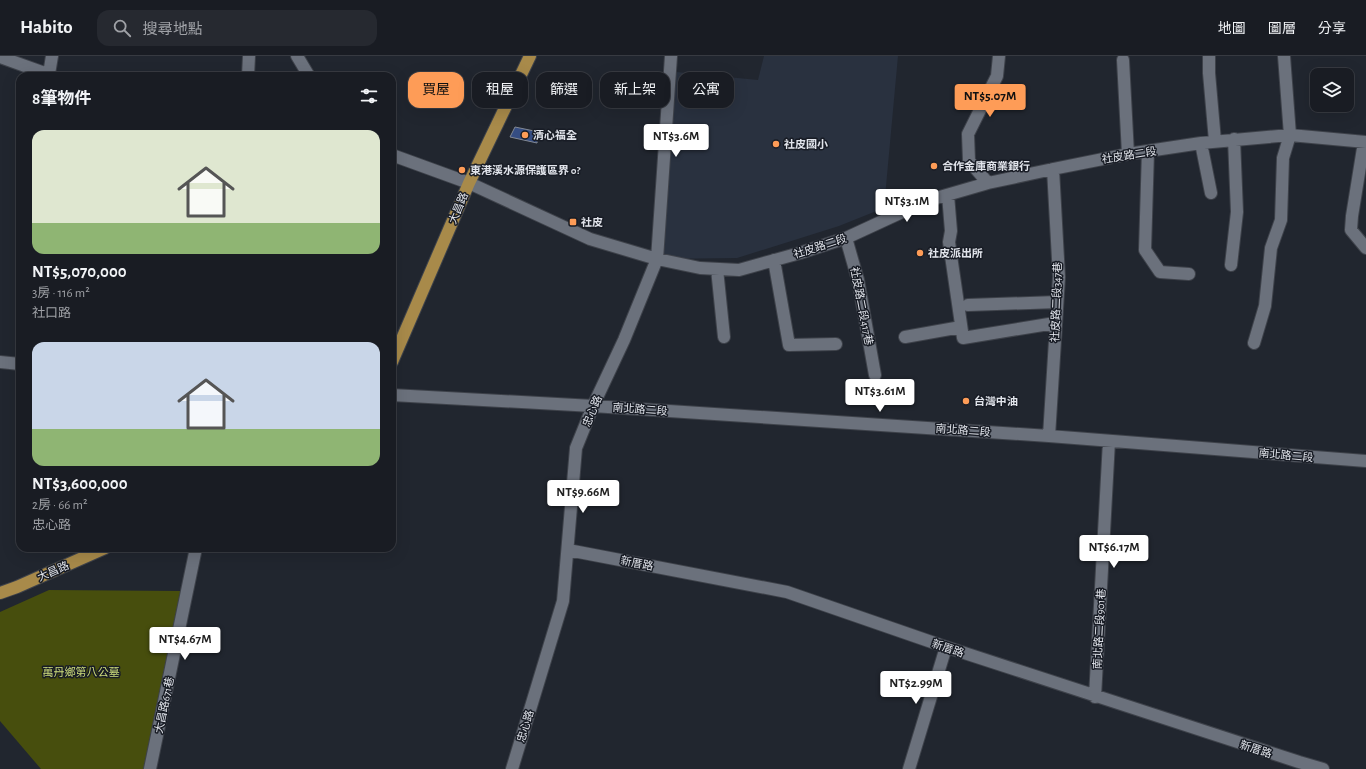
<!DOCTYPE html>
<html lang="zh-TW">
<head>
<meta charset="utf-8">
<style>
	body { margin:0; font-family:"Alegreya Sans","Noto Sans TC",sans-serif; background:#262930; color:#f1f3f6; height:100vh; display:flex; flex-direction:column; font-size:15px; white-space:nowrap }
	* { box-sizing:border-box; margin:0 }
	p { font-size:13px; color:#9fa1a6 }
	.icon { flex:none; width:22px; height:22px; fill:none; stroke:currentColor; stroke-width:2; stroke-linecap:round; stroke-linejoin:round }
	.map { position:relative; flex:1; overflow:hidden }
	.side { position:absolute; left:16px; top:16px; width:380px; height:480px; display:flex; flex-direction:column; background:#191c23; border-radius:12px; box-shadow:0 4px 16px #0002,0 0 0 1px #373a41 }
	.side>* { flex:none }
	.hud { position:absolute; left:408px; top:16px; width:380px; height:36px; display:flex; gap:8px }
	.buttons { position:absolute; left:1310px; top:12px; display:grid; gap:8px }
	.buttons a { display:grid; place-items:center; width:44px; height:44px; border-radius:8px; background:#191c23; box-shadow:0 4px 16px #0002,0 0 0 1px #373a41; font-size:20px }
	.price { position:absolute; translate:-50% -34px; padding:0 9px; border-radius:4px; background:#fff; color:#222; font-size:13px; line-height:26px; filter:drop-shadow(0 1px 2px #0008) }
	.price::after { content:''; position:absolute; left:50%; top:24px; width:12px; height:9px; margin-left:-6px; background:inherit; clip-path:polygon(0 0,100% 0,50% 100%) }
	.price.current { background:#fe9c57; color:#111 }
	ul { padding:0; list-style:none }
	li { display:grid; align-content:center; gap:8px; height:212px; padding:0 16px }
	li span { display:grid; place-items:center; height:124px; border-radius:12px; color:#555 }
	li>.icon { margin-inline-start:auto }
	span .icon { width:72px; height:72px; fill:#fffc; stroke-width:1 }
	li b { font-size:17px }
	h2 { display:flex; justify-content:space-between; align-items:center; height:48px; padding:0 16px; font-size:17px }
	.pill { padding:0 14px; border-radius:12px; background:#191c23; box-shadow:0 4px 16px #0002,0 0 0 1px #373a41; font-size:14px; line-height:36px }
	.pill.current { background:#fe9c57; color:#111 }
	header { display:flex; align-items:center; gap:24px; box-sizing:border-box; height:56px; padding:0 20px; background:#191c23; border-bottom:1px solid #373a41 }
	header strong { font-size:19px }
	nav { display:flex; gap:22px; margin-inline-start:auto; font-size:14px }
	.search { width:280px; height:36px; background:#262930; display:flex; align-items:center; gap:10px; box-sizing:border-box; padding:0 14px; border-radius:12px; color:#9fa1a6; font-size:15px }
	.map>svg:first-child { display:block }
	.built { fill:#29313f }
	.green { fill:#474e0d }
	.building { fill:#354d83; stroke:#828893 }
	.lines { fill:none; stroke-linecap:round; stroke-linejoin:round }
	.minor-casing { stroke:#3e424a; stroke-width:14 }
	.major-casing { stroke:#3e424a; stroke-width:14 }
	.minor { stroke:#6b717c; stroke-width:12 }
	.major { stroke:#a88a4a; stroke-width:12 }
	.poi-dot { fill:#fe9c57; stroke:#181c25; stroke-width:1.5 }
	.labels { text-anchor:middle; stroke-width:3; stroke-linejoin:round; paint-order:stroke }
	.poi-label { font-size:11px; font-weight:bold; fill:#e1e4eb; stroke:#181c25; text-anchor:start }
	.street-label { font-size:11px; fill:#e1e4eb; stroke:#181c25 }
	.park-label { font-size:11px; fill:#cedd7b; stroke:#181c25 }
</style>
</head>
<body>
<header>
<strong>Habito</strong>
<div class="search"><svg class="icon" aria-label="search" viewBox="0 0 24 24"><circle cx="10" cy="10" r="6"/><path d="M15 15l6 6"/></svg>搜尋地點</div>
<nav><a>地圖</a><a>圖層</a><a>分享</a></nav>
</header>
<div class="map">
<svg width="1366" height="713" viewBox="0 0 1366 713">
	<rect width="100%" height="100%" fill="#21262f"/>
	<path class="built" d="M764,0H898L884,152L839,170L737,202L654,203L666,15L758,24Z"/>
	<path class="green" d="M49,534L181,535L144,713H41L0,665V556Z"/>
	<path class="building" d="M515,71L539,76L537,87L510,81Z"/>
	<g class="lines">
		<g class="minor-casing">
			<path id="minor" d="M297,0L309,20
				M1209,0V17L1215,85
				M0,1L53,20
				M1123,4L1128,98
				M49,18L52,0
				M248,20L249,0
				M1364,86L1352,160L1351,174L1366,192
				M1201,87L1211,137
				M1148,95L1145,194L1160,216L1189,218
				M392,99L469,127L590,183L657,203L700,212L739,214L800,197L846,182L926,145L988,127L1053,113L1128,98L1201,87L1290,79L1366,86
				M988,127L969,105L968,78L997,20L999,0
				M948,139L951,175L949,186L963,282L1055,267
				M846,182L858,224L875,319
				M774,204L789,289L836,288
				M1231,209L1237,156L1234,83
				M717,213L724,281
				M968,249L1057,246
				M905,281L961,271
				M1254,287L1265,250L1271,192L1281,164L1283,102L1290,79L1284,0
				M0,306L20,308
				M392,339L593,350L1049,380L1366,405
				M1049,380L1059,221L1053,113
				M568,494L787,536L946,591L1299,706L1323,713
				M1095,641L1109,385
				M150,713L196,492
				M512,713L563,545L576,392L593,350L624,284L657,203L671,0
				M909,713L946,591"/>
		</g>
		<g class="major-casing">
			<path id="major" d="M392,306L469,127L530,0
				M0,537L17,531L105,492"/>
		</g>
		<use href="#minor" class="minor"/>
		<use href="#major" class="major"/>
	</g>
	<g class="poi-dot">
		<circle cx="525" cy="79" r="4"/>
		<circle cx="776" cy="88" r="4"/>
		<circle cx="934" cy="110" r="4"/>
		<circle cx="462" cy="114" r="4"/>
		<rect x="569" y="162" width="8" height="8" rx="2"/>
		<circle cx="920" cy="197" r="4"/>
		<circle cx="966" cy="345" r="4"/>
	</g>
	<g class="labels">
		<g class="poi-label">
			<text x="533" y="83">清心福全</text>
			<text x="784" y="92">社皮國小</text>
			<text x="942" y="114">合作金庫商業銀行</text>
			<text x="470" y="118">東港溪水源保護區界 0?</text>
			<text x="581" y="170">社皮</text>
			<text x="928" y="201">社皮派出所</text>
			<text x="974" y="349">台灣中油</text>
		</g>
		<g class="street-label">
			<text transform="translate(1129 99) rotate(-9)" y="4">社皮路二段</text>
			<text transform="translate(458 152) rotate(-67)" y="4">大昌路</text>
			<text transform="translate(820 190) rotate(-18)" y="4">社皮路二段</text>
			<text transform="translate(1056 246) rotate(-88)" y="4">社皮路二段347巷</text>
			<text transform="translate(862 250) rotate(79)" y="4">社皮路二段417巷</text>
			<text transform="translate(640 353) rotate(4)" y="4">南北路二段</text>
			<text transform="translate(592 355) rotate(-67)" y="4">忠心路</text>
			<text transform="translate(963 374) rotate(4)" y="4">南北路二段</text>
			<text transform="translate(1286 399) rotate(5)" y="4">南北路二段</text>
			<text transform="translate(637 507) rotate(11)" y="4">新厝路</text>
			<text transform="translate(53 515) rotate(-24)" y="4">大昌路</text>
			<text transform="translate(1099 573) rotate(-87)" y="4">南北路二段901巷</text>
			<text transform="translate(948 592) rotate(19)" y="4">新厝路</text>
			<text transform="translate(164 649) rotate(-78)" y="4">大昌路671巷</text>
			<text transform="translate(525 670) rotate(-73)" y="4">忠心路</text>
			<text transform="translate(1256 693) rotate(18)" y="4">新厝路</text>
		</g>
		<g class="park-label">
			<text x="81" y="620">萬丹鄉第八公墓</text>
		</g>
	</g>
</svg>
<div class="buttons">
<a><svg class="icon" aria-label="layers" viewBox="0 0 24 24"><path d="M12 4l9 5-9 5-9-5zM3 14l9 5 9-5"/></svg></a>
</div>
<b class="price current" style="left:990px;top:62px">NT$5.07M</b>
<b class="price" style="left:676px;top:102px">NT$3.6M</b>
<b class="price" style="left:907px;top:167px">NT$3.1M</b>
<b class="price" style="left:880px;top:357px">NT$3.61M</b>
<b class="price" style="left:583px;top:458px">NT$9.66M</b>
<b class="price" style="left:1114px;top:513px">NT$6.17M</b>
<b class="price" style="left:185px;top:605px">NT$4.67M</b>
<b class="price" style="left:916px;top:649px">NT$2.99M</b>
<div class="hud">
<a class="pill current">買屋</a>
<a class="pill">租屋</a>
<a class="pill">篩選</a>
<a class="pill">新上架</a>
<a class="pill">公寓</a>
</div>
<section class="side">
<h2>8筆物件<svg class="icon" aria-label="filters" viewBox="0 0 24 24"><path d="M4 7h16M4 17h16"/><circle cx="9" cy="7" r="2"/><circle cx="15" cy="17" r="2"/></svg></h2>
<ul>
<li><span style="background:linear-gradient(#dfe7d0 75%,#8fb573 0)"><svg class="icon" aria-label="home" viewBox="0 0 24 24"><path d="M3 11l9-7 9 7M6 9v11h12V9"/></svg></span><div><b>NT$5,070,000</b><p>3房 · 116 m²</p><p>社口路</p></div></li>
<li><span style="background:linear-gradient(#c9d6e8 70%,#8fb573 0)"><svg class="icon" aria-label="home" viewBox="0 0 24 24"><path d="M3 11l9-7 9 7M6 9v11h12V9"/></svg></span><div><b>NT$3,600,000</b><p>2房 · 66 m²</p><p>忠心路</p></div></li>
</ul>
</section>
</div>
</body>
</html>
